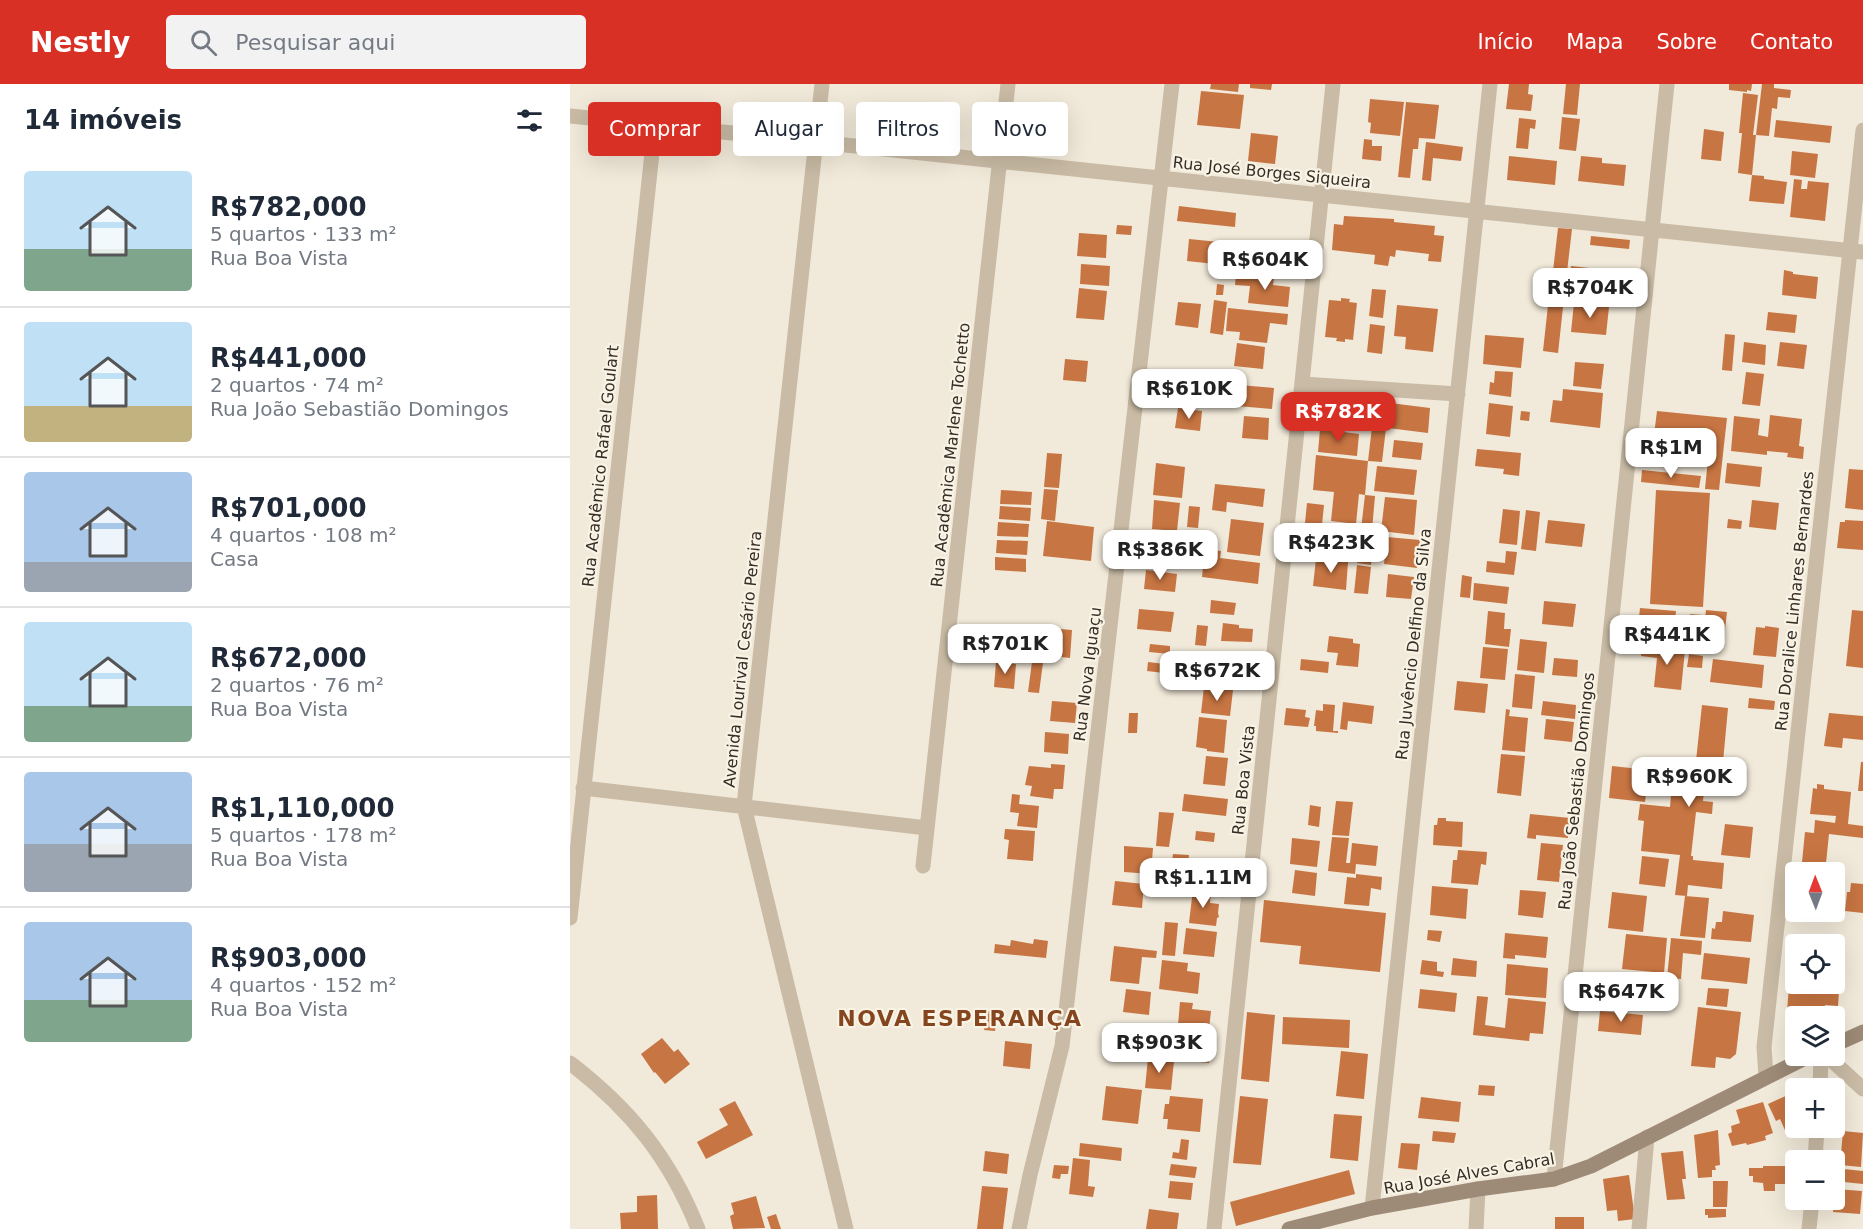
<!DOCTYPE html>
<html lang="pt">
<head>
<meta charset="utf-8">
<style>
	body { margin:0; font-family:"DejaVu Sans",sans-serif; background:#f2f2f3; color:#1f2937; height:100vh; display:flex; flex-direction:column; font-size:22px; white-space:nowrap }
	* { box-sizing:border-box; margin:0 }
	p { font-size:20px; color:#747a83 }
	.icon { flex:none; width:33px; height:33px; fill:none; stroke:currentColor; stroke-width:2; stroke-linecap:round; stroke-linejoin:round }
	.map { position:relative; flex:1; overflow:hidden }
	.drawer { display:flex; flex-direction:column; background:#fff; width:570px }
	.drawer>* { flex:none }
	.hud { position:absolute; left:18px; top:18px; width:570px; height:54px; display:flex; gap:12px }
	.needle { width:39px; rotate:359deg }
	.fabs { position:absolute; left:1215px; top:778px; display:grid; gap:12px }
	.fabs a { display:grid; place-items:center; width:60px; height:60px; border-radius:6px; background:#fff; box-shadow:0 6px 24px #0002; font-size:30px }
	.price { position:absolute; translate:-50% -51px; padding:0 14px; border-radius:12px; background:#fff; color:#222; font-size:20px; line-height:39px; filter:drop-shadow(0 2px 3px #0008) }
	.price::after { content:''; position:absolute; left:50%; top:36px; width:18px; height:14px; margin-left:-9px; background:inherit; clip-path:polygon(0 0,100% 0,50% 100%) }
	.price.current { background:#d93025; color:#fff }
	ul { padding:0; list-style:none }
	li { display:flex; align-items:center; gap:18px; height:150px; padding:0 24px }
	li+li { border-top:2px solid #e0e1e3 }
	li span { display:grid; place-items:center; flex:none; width:168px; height:120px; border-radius:6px; color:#555 }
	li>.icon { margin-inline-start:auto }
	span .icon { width:72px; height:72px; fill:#fffc; stroke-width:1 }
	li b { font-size:26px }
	h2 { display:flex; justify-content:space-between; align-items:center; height:72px; padding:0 24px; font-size:26px }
	.chip { padding:0 21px; border-radius:6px; background:#fff; box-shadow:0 6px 24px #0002; font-size:21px; line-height:54px }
	.chip.current { background:#d93025; color:#fff }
	header { display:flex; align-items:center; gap:36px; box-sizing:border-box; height:84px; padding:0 30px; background:#d93025; color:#fff }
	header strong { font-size:28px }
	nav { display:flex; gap:33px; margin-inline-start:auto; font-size:21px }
	.search { width:420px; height:54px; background:#f2f2f3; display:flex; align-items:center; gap:15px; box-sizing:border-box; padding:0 21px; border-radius:6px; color:#747a83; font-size:22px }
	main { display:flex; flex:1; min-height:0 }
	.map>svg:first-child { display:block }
	.building { fill:#c77542 }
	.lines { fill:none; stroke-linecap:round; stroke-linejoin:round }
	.minor { stroke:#c9bba5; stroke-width:15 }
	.tertiary { stroke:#c9bba5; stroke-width:15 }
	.secondary { stroke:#9d8a77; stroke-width:15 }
	.labels { text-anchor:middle; stroke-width:4.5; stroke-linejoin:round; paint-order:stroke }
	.street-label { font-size:16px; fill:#352d26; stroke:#f9f3e5 }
	.district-label { font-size:22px; font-weight:bold; letter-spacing:1.5px; fill:#85461f; stroke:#f9f3e5 }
</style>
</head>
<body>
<header>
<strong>Nestly</strong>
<div class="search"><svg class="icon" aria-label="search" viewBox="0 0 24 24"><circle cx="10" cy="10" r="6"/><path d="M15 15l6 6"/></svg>Pesquisar aqui</div>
<nav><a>Início</a><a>Mapa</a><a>Sobre</a><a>Contato</a></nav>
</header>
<main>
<section class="drawer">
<h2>14 imóveis<svg class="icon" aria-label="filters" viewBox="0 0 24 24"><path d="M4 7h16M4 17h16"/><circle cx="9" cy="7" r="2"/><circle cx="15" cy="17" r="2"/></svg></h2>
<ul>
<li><span style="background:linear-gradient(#bfe0f5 65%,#7fa58c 0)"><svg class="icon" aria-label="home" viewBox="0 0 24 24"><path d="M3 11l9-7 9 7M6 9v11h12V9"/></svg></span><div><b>R$782,000</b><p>5 quartos · 133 m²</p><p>Rua Boa Vista</p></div></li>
<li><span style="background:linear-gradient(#bfe0f5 70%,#c2b280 0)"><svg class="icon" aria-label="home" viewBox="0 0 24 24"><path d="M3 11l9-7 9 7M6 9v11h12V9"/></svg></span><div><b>R$441,000</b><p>2 quartos · 74 m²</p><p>Rua João Sebastião Domingos</p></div></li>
<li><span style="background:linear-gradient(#a9c7e8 75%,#9aa5b1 0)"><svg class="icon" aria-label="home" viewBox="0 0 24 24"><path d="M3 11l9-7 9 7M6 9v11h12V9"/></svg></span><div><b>R$701,000</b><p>4 quartos · 108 m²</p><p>Casa</p></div></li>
<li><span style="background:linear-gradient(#bfe0f5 70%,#7fa58c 0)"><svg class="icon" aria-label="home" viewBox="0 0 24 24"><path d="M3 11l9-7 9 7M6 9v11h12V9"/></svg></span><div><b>R$672,000</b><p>2 quartos · 76 m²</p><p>Rua Boa Vista</p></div></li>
<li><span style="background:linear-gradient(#a9c7e8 60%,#9aa5b1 0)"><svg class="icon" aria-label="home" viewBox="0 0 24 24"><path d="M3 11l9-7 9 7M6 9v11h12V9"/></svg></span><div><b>R$1,110,000</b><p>5 quartos · 178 m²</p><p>Rua Boa Vista</p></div></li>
<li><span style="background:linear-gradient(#a9c7e8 65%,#7fa58c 0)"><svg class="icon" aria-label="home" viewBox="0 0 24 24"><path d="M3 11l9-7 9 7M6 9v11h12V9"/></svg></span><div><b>R$903,000</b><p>4 quartos · 152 m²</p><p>Rua Boa Vista</p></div></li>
</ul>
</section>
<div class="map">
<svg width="1293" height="1145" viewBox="0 0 1293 1145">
	<rect width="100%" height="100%" fill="#f1e9d9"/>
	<path class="building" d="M641,0H669L668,8L640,5Z
		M680,0H702L701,6L680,4Z
		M939,0H959L958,10L963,11L961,27L936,25Z
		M996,0H1010L1007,31L993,30Z
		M1159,0H1182L1181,7L1177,6V8L1159,6Z
		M1192,0H1204V4L1221,6L1220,14L1208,13L1207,25L1202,24L1199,52L1186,51Z
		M631,7L674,11L670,45L627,41Z
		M1173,9L1188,11L1183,51H1186L1182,91L1168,89L1172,49H1169Z
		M800,15L834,18L830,52L800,49L801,39L798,38Z
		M836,18L869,21L865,55L849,54L848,65H843L840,94L828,93Z
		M992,33L1010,35L1006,67L989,65Z
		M949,34L966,36L965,45L960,44L958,65L946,64Z
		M1206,36L1262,42L1260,59L1204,53Z
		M1134,45L1154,48L1151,77L1131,75Z
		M681,49L708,52L705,80L678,77Z
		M794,55L802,56V62H812L811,77L792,75Z
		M856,58L893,63L891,77L863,74L861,97L852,96Z
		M1222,67L1248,70L1245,94L1220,91Z
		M939,72L987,77L985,101L937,96Z
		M1011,72L1032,74V79L1056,81L1054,102L1008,97Z
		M1182,91L1194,92V95L1217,98L1214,120L1179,117Z
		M1224,95L1232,96L1231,105H1237L1238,97L1259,99L1255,137L1220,133Z
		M609,122L666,129L665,143L607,137Z
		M774,132L824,135V138L865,142L864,151L874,152L871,178L858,177L859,170L826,166L825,173L820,172L818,182L804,180L805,171L762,166L764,140L773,141Z
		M547,141L562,142L561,151L546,150Z
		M988,144L1002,145L997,188L983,187Z
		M509,149L537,151L536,174L507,172Z
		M1021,152L1060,156L1059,165L1020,161Z
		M619,155L649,158L645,180L617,177Z
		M676,157L719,162L716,184L674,179Z
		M511,180L540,182L539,202L510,200Z
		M1001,182L1057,188V197L1000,191Z
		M1214,186L1223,188V190L1248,193L1246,215L1212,211Z
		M666,191L704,194L703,201L720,203L718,223L678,219L680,202L665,201Z
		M981,194L996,196L988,269L973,267Z
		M647,200L654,201L653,211H646Z
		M509,204L537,207L534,236L506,234Z
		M802,205L816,206L813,234L799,232Z
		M771,214L780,215L779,218L787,219L783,256L775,255V258L766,257L767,254L755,253L759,216L771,217Z
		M644,216L657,218L653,251L640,249Z
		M608,218L631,220L628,244L605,241Z
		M1004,219L1039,223L1036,251L1001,248Z
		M827,221L868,225L863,268L835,265L836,253L824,252Z
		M658,224L718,230L717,241L700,239L697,259L669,256L670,248L656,247Z
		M1198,228L1227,231L1225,249L1196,246Z
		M800,240L815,242L812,270L797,268Z
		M1155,250L1165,251L1162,287L1152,286Z
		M915,251L954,254L951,284L913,280Z
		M1174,258L1196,261L1195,281L1172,278Z
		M1210,258L1237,261L1234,285L1207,282Z
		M667,259L695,263L693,285L664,282Z
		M495,275L518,277L516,298L493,296Z
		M1005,278L1034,280L1031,305L1003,302Z
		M622,286L637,287L634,315L617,314L620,291H622Z
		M925,287L943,288L941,313L919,310L920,298L924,299Z
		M1176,288L1194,290L1190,322L1172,320Z
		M669,301L704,304L702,325L667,322Z
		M993,305L1033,309L1030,344L980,338L983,316L992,317Z
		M650,313H659L658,323L649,322Z
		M820,319L860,324L858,349L818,344Z
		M919,319L943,322L940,353L916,350Z
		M608,324L632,327L630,347L605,344Z
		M951,327L960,328L959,337L950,336Z
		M1087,327L1157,334L1149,406L1135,405L1139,365L1083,359Z
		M1200,331L1232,335L1229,362L1234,363L1233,375L1217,373L1218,369L1197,367V371L1161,367L1164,332L1190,335L1188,351L1198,353Z
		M674,332L699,334L698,356L672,354Z
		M802,343L816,344L812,378L798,377Z
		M750,345L789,350L787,372L748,368Z
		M824,356L853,359L851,376L822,373Z
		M907,365L951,369L949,392L933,390L934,385L905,382Z
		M477,369L492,370L489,404L474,403Z
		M746,371L798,377L795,411L789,410L786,440L761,437L764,408L743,406Z
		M586,379L615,383L612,414L583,411Z
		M1157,379L1192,383L1190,403L1155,399Z
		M807,382L847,386L844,411L804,407Z
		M1279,385L1293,386V426L1275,424Z
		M1072,386L1131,392L1129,404L1071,398Z
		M645,400L695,405L693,423L657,418L656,428L642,426Z
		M474,405L488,406L485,437L471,435Z
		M431,406L462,408L461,421L430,420Z
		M1086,406L1140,409L1133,523L1080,520Z
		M795,411L805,412L802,446L805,447L801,481L787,479L788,468L773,466L776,443L791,445Z
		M815,413L847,416L844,451L811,447Z
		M584,416L610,419L607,447L582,445Z
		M1182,416L1209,419L1206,446L1179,443Z
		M737,419L754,421L752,441L735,439Z
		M430,422L461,424L460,437L429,435Z
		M619,422L630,423L628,444L617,443Z
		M933,425L950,427L947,461L929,459Z
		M956,426L970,428L966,467L951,465Z
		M661,435L694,439L690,472L657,468Z
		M1158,435L1172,437L1171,445L1157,444Z
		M978,436L1015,440L1012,463L975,459Z
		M1275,436L1293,437V466L1267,464L1270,438H1275Z
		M477,437L524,443L521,477L473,472Z
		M428,438L459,440L458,453L427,452Z
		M581,451L611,453L609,477L580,475Z
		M817,453L850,456L847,484L814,480Z
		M742,454L767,456L766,468H769V474L740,471Z
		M427,456L458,457L457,471L426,469Z
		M635,465L651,467L650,474L690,479L688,500L632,493Z
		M936,467L947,468L944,491L916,488L917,477L935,479Z
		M425,473L456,475V488L425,486Z
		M746,475L778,478L776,506L743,502Z
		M787,481L801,483L798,510L784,509Z
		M576,486L607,490L605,508L574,505Z
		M818,490L844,493L841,515L816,513Z
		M892,491L902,493L900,514L890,513Z
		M904,499L939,503L937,520L903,516Z
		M641,516L666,519L664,531L640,529Z
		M974,517L1006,520L1003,543L972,540Z
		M1070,524L1106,527L1104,547L1068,543Z
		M569,525L604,528L601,548L567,545Z
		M1136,526L1157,528L1153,563L1141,561L1143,544L1134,543Z
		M1282,526L1293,527V584L1276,582Z
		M918,527L935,529L934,545H941L939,563L915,560Z
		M1120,530L1133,531L1130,559L1117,558Z
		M653,539L669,541V544L683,545L682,558L651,557Z
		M627,541L638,542L636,562L625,561Z
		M1195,542L1209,544L1206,573L1183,571L1186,543L1195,544Z
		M467,543L502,546L500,574L464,570Z
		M759,552L783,555V559L790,560L788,583L766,581L768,569L757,568Z
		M950,555L977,558L974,589L947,586Z
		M580,560L600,562V570L579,568Z
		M1072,561L1115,566L1111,606L1084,603L1087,574L1071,572Z
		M913,563L938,565L935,596L910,594Z
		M1119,570L1133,572L1132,584L1117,583Z
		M984,574L1008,576L1007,593L982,591Z
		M731,575L759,578L758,589L730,586Z
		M1143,575L1194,581L1192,604L1140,598Z
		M647,576L659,577L658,600L645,599Z
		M426,578L446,580L444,605L424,603Z
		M462,578L473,579L469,609L458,608Z
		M578,578L595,580L594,589L577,587Z
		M945,590L965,592L962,625L942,623Z
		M887,597L918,600L915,629L884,626Z
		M634,603L663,606L660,632L631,629Z
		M1179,614L1205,617L1204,626L1178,624Z
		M482,617L507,619L505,639L480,637Z
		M973,617L1006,621L1005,635L971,631Z
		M773,618L804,622L802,640L778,637L777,646L770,645Z
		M753,620L765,621L763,647H768V649L746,647V642H744L746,626L753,627Z
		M1132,621L1158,624L1152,689L1136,687L1133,717L1143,718L1142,730L1126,728L1121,772H1123V776L1154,779L1152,805L1118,801L1117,812L1105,811L1110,771L1071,767L1074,737L1068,736L1070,720L1100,723L1103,689L1118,690L1119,685L1125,686Z
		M716,624L736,626L735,633L740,634L738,643L714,641Z
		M936,625L940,626L939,632L958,634L955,668L932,666Z
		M559,629H568L567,649H558Z
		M1259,629L1293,632V656L1273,654L1272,664L1254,662Z
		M629,633L657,636L654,669L637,667V665L626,663Z
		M976,635L1004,638L1002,658L974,655Z
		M475,648L499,650L498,670L474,668Z
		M931,670L955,672L951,712L927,709Z
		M636,672L658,674L655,702L633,700Z
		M1291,678H1293V707H1288Z
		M481,680L495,681L493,705H484L483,715L460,712L462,702L455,701L459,682L481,684Z
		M1042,682L1079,686L1075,718L1039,714Z
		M1247,700L1254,701V705L1281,708L1278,740L1293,742V754L1259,750L1255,789L1231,788L1235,748L1244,749L1245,736L1265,739L1266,732L1240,730L1243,704L1247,705Z
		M442,710L450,711L449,720L469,722L467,744L447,742L449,729L440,728Z
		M614,710L658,715L656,732L612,727Z
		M766,717L783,718L779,752L762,751Z
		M740,721L751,723L749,743L738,741Z
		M589,728L604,729L599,763L586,762Z
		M960,730L1000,734L998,754L966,751V755L957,754Z
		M868,734H876V737L893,738L892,763L863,761L864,741H867Z
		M1155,740L1183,743L1180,774L1151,771Z
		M435,745L465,747L463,777L437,775L439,756L434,755Z
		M626,747L645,749L644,758L625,756Z
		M762,753L779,754L776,779H780L782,759L808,762L806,782L786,780L785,790L758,787Z
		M722,754L750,757L747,783L720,780Z
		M971,759L993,761L989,798L967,796Z
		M554,762L583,764L581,790L554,788Z
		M888,766L917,768L916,781L911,780L908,801L881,799L883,776H887Z
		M603,770L619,771L615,805L595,803L596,792H600Z
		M1072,772L1099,775L1095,803L1069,800Z
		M725,786L747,789L745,812L722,809Z
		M786,790L812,793L811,806L801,804L799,822L774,820L777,793L786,794Z
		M1264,796H1269L1268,806H1271L1269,825H1264Z
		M545,797L574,800L572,824L542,821Z
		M1281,799L1293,800V829L1275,827L1277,808H1280Z
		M862,802L898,805L896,835L860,831Z
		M623,805L641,807L640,819L649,820L648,829L649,833L647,834L646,842L619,839Z
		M950,806L976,808L973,834L948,831Z
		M1042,808L1077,812L1073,848L1038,844Z
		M1115,812L1139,814L1135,854L1110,852Z
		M694,816L816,829L810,888L729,880L731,862L690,858Z
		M1153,827L1184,831L1181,858L1141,855L1142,844L1145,845L1146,838H1152Z
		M595,838L608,839L605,872L592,871Z
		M616,844L647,848L644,873L613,870Z
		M858,846L872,847L870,858L857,856Z
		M935,849L978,853L976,874L945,871V875L933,874Z
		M1056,850L1097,854L1094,889L1052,885Z
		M1101,854L1132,857L1131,871L1113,869L1111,895L1097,894Z
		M464,855L478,857L476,874L424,869L425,860L440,862L441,856L463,860Z
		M544,862L587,867L586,874L572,873L569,900L540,897Z
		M1134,869L1180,874L1177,900L1131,895Z
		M883,874L907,877L906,893L881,891Z
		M1221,875H1226V900H1264V878L1271,879L1268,922L1255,921L1254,930L1217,928Z
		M592,876L618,879L617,887L630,889L628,910L589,905Z
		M852,876L867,878V887L874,888L873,893L850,890Z
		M937,880L978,884L976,914L935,911Z
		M1029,895L1072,900L1070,917L1028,913Z
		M1138,904L1159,905L1157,923L1136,921Z
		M556,905L581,908L579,931L553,928Z
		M850,905L887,909L885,928L848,924Z
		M907,912L918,913L915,941L935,944L938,914L976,918L973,950L960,949L959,957L903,951Z
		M610,918L623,919L622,925L641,927L639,945L608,941Z
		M1128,923L1171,928L1166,970L1160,975L1146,973L1145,984L1121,982Z
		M416,927L428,928L425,947L414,946Z
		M1030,927L1073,931L1071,951L1028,947Z
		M677,928L705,931L699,998L671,995Z
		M713,933L780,936L779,964L712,960Z
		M597,943L642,949L639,979L604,975L606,957L600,956L596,951Z
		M92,954L104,968L108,965L120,980L95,1000L85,988L84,989L71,970Z
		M435,957L462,960L460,985L433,982Z
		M771,967L798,970L794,1015L766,1012Z
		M578,974L604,977L601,1006L575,1004Z
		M909,1001L925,1002L924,1012L908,1011Z
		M536,1002L572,1006L568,1040L532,1036Z
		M1220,1010L1226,1021V1044H1239L1218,1053L1210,1035L1206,1037L1198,1020Z
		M600,1012L633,1015L630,1048L597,1045L598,1035H593L595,1020H599Z
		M670,1012L698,1015L691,1081L663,1079Z
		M851,1013L891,1018L889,1038L848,1034Z
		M165,1017L183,1051L136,1075L127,1058L158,1041L149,1025Z
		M1193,1018L1203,1049L1195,1052L1196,1056L1177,1061L1176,1059L1162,1062L1158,1050L1162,1048L1161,1042L1170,1039L1166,1026Z
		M764,1030L792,1032L788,1077L760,1074Z
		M1148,1046L1150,1081L1145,1082L1146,1086H1142V1093L1128,1094L1124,1051Z
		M863,1047L886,1049L884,1059L862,1057Z
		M1273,1047L1293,1049L1291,1083L1270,1081Z
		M611,1055L619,1056L617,1076L602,1074L603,1068L609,1069Z
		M510,1059L552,1064L551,1077L509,1072Z
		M831,1059L850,1060L847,1086L828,1084Z
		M415,1067L439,1070L437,1090L413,1087Z
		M1113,1067L1116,1095H1112L1115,1115L1097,1116L1091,1069Z
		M503,1074L520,1076L518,1102L525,1103L523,1113L499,1110Z
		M601,1080L627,1083L625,1094L599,1091Z
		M484,1081L499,1082L498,1090H491L490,1095L482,1094Z
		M1193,1082H1216V1100H1205V1107H1194L1193,1099L1183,1098V1092H1179V1084H1193Z
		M1264,1084L1293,1087V1100L1264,1097Z
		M779,1086L785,1110L666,1142L660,1118Z
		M1059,1091L1065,1135L1048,1137L1047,1126L1037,1127L1033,1095Z
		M600,1097L623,1099L621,1116L598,1114Z
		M1143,1097H1158L1157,1123H1143Z
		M412,1102L438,1104L433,1145H407Z
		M1265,1105L1292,1107L1290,1130L1263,1128Z
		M87,1111L88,1145H51L50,1129L67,1128V1112Z
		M186,1112L195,1144L163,1145L160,1132L164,1130L161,1119Z
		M579,1125L609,1129L607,1145H576Z
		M1135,1125H1156V1133L1138,1134V1131H1135Z
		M206,1130L211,1145H201L197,1133Z
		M985,1133H1014V1145H985Z"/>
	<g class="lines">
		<path class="minor" d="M252,0L174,722L276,1145
			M0,32L1293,168
			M732,300L888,310
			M13,704L357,744
			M353,782L438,0
			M0,834L85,41
			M1250,1005L1251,972
			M1245,1077L1247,1044
			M984,1095L1097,0
			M802,1124L920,0
			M449,1145L460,1091L492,962L602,0
			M644,1145L763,0
			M906,1145L908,1105
			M1069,1145L1077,1053
			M1239,1145L1242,1116"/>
		<path class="tertiary" d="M1257,972L1293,1005
			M0,979C60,1025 100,1074 128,1145
			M1196,993L1194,963L1293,46"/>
		<path class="secondary" d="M1264,961L1293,948
			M719,1145L802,1124L908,1105L984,1095L1021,1082L1239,972"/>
	</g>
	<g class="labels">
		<g class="street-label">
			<text transform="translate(702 88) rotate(6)" y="6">Rua José Borges Siqueira</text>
			<text transform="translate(380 371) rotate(-84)" y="6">Rua Acadêmica Marlene Tochetto</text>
			<text transform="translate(30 382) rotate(-84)" y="6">Rua Acadêmico Rafael Goulart</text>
			<text transform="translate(1224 517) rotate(-84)" y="6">Rua Doralice Linhares Bernardes</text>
			<text transform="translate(843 560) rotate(-84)" y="6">Rua Juvêncio Delfino da Silva</text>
			<text transform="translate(172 575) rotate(-84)" y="6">Avenida Lourival Cesário Pereira</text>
			<text transform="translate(517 590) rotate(-83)" y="6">Rua Nova Iguaçu</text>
			<text transform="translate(673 696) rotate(-84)" y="6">Rua Boa Vista</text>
			<text transform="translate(1006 707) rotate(-84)" y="6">Rua João Sebastião Domingos</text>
			<text transform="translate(899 1089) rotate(-10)" y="6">Rua José Alves Cabral</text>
		</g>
		<g class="district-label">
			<text x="390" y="942">NOVA ESPERANÇA</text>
		</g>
	</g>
</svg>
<div class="fabs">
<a><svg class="needle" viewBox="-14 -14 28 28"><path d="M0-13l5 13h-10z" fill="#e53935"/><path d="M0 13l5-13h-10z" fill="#747a83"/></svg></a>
<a><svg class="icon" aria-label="locate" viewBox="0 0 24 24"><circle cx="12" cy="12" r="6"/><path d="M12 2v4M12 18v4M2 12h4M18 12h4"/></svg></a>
<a><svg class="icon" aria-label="layers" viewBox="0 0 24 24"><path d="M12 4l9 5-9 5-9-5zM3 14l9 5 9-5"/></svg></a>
<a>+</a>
<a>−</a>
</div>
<b class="price" style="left:695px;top:207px">R$604K</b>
<b class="price" style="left:1020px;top:235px">R$704K</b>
<b class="price" style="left:619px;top:336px">R$610K</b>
<b class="price current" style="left:768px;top:359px">R$782K</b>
<b class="price" style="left:1101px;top:395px">R$1M</b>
<b class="price" style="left:761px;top:490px">R$423K</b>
<b class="price" style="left:590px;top:497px">R$386K</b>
<b class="price" style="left:1097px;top:582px">R$441K</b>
<b class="price" style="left:435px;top:591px">R$701K</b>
<b class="price" style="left:647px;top:618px">R$672K</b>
<b class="price" style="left:1119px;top:724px">R$960K</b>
<b class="price" style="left:633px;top:825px">R$1.11M</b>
<b class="price" style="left:1051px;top:939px">R$647K</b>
<b class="price" style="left:589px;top:990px">R$903K</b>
<div class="hud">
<a class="chip current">Comprar</a>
<a class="chip">Alugar</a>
<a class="chip">Filtros</a>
<a class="chip">Novo</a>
</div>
</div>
</main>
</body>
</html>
